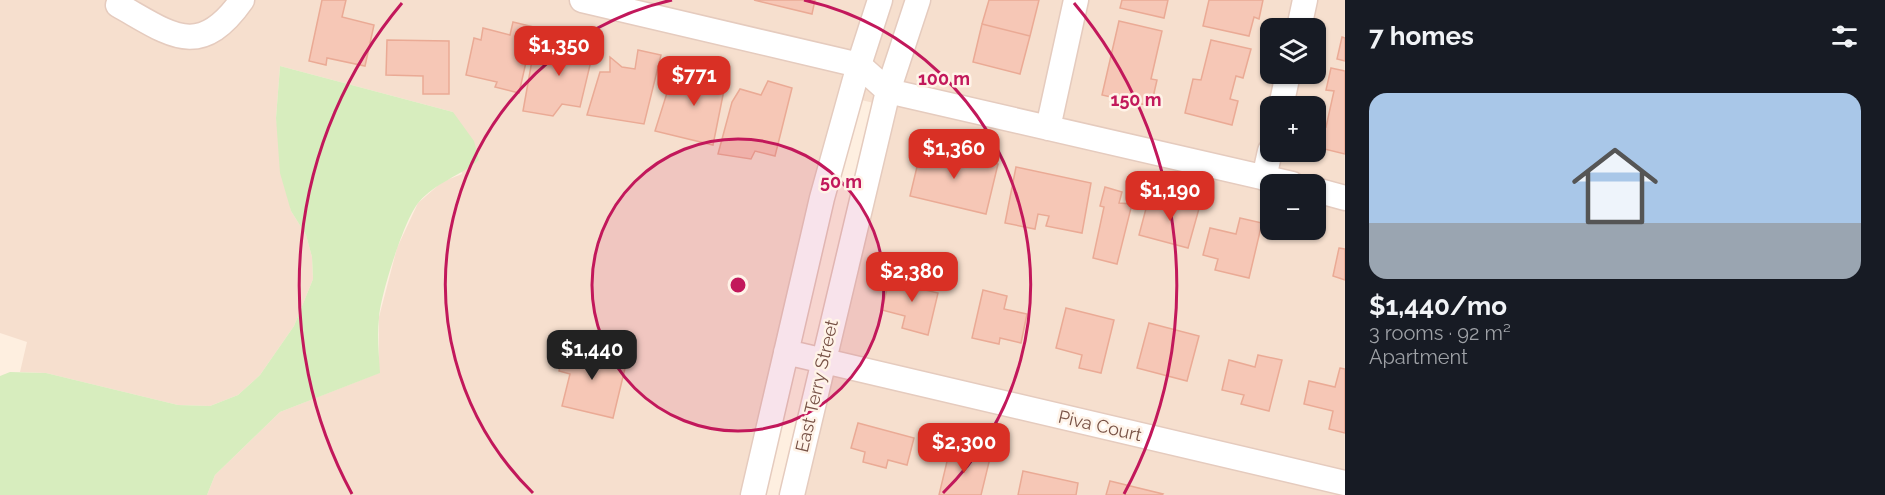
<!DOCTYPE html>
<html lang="en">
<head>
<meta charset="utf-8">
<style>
	body { margin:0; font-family:Raleway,sans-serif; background:#20242c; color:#f1f3f6; height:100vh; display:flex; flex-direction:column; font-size:22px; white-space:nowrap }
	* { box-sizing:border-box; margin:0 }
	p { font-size:20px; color:#9ea1a6 }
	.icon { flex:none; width:33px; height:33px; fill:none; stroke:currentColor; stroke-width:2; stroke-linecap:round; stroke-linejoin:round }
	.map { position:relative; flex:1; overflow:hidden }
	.panel { display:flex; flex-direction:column; background:#171b24; width:540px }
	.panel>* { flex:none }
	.fabs { position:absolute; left:1260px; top:18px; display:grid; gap:12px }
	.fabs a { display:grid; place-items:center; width:66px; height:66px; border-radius:12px; background:#171b24; box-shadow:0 2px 4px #0004; font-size:30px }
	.price { position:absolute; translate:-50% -51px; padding:0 14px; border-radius:12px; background:#d93025; color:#fff; font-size:20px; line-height:39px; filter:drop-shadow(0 2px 3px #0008) }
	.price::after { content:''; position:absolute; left:50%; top:36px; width:18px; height:14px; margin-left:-9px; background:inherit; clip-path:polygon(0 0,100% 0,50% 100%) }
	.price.selected { background:#222; color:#fff }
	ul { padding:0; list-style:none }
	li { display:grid; align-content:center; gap:12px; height:318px; padding:0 24px }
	li span { display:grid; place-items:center; height:186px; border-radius:18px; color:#555 }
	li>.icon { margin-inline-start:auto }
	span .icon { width:108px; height:108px; fill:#fffc; stroke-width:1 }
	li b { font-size:26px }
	h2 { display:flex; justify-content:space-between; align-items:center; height:72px; padding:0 24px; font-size:26px }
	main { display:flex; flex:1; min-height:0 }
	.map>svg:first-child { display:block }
	.residential { fill:#f6dfce; fill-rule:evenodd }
	.green { fill:#d7edbe }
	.building { fill:#f6c7b6; stroke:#eaaa95; stroke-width:1.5 }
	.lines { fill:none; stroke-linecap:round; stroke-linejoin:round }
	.minor-casing { stroke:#e5cbbe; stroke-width:27 }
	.minor { stroke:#fff; stroke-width:24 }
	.ring { fill:none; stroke:#c2185b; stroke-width:3 }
	.labels { text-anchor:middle; stroke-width:5; stroke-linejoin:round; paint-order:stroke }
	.street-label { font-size:18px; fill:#775145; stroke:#fff3e8 }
	.centre { fill:#c2185b; stroke:#fff3e8; stroke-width:3 }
	.ring-label { font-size:18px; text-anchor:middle; font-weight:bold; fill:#c2185b; stroke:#fff3e8; stroke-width:5; stroke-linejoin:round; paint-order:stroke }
</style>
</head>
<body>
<main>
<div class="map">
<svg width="1345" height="495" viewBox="0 0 1345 495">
	<rect width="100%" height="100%" fill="#feefe0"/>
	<path class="residential" d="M0,0H868L759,420L756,421L757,429L741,495H207L215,475L280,412L379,373V317L397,248L418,203L442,182L462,174L453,112L280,66L276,118L291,211L306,235L312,257L313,279L294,326L260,375L238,395L210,406L178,405L46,373L20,372L27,342L0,333Z
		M892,0H906L874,103L861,100Z
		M930,0H1345V495H803L899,94ZM1270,28H1316V74H1270ZM1270,106H1316V152H1270ZM1270,184H1316V230H1270Z"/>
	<path class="green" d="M280,66L453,112L474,141L479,160C460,176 435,183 419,202C405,217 380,296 379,318C377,336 379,355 380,373L280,412L215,475L207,495H0V376L10,372L46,373L178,405L210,406L238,395L260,375L294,326L313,279L312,257L306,235L291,211L280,173L276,118Z"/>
	<path class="building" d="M322,0H346L342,17L374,25L365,66L327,58L326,65L309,61Z
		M754,0H815L812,14Z
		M989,0H1039L1030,36L982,24Z
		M1122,0H1168L1164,18L1120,8Z
		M1209,0H1263L1259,19L1254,17L1249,36L1203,26Z
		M1119,21L1162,31L1151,79L1157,80L1151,106L1102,95Z
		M513,22L534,27L519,93L495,87L497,82L466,75L474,38L481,40L483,28L510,35Z
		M982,24L1030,36L1020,74L973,62Z
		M578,32L596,40L580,107L562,104L553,116L523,111L533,55L542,57L545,40L559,44V53L571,54Z
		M1342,37L1345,38V61L1337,59Z
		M387,40L449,41V94H423V76L386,75Z
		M1211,40L1251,49L1243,78L1236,76L1230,99L1238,101L1232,125L1185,113L1193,79L1201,80Z
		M638,50L661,55L644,124L587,115L600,72H610V57L622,67L635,69Z
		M705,65L728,70L713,145L655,131L672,77L701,82Z
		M1331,68L1345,71V154L1316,147L1317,125L1326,127L1334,91L1326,90Z
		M768,81L792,88L775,156L755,151L751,159L718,154L732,102L740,89L761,95Z
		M922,146L998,164L986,214L910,196Z
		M1016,167L1091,183L1082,233L1046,226L1049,216L1038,214L1035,229L1005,223Z
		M1105,187L1122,192L1119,203L1132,204L1117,264L1093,258L1104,207L1100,206Z
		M1168,196L1200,205L1188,248L1139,235L1148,201L1165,206Z
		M1240,218L1262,223L1249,278L1215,270L1218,259L1203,255L1210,228L1236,234Z
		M1339,248L1345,249V280L1333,276Z
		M904,274L928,280L925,290L938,293L928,335L902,328L905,316L882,310L889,281L901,284Z
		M983,290L1007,296L1004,309L1027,314L1021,343L1000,338L999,344L972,338Z
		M1066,308L1114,320L1101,373L1079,368L1082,355L1056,348Z
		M1149,323L1199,336L1187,381L1137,368Z
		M565,345L627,360L613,418L562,406L570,374L559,371Z
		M1258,355L1282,360L1269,411L1241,404L1244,395L1222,390L1229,360L1255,367Z
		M1340,368L1345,369V433L1329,429L1333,411L1304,404L1309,381L1335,387Z
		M858,423L914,438L907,465L888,460L886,468L863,462L865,452L851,448Z
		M950,449L990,458L981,495H939Z
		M1023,471L1078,483L1076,495H1018Z
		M1110,481L1163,494L1162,495H1106Z"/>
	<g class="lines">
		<g class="minor-casing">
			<path id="minor" d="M582,0L859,65L888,91L1292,184
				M118,5C170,34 199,61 242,0
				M1299,28L1305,0
				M1281,106L1288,74
				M1048,128L1076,0
				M1264,178L1270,151
				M1316,190L1345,198
				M786,352L1345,483
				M753,495L822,198L859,65L880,0
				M792,495L888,91L918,0"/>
		</g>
		<use href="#minor" class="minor"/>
	</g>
	<circle cx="738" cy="285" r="146" fill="#c2185b" fill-opacity=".12"/>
	<g class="ring">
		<circle cx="738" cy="285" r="146"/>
		<path d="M533 493A292 292 0 0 1 672 0M804 0A292 292 0 0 1 943 493"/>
		<path d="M352 494A439 439 0 0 1 402 3M1074 3A439 439 0 0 1 1124 494"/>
	</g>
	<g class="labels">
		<g class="street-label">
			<text transform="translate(817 386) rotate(-77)" y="6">East Terry Street</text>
			<text transform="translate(1100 426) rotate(13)" y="6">Piva Court</text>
		</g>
	</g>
	<circle cx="738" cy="285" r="9" class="centre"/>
	<g class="ring-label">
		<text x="944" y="85">100 m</text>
		<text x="1136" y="106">150 m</text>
		<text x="841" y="188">50 m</text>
	</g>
</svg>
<div class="fabs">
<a><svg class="icon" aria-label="layers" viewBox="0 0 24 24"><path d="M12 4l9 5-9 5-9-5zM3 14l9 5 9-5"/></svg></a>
<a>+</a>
<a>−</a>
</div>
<b class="price" style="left:559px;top:77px">$1,350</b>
<b class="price" style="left:694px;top:107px">$771</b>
<b class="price" style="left:954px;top:180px">$1,360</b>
<b class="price" style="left:1170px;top:222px">$1,190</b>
<b class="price" style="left:912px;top:303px">$2,380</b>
<b class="price selected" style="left:592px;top:381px">$1,440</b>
<b class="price" style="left:964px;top:474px">$2,300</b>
</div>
<section class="panel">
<h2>7 homes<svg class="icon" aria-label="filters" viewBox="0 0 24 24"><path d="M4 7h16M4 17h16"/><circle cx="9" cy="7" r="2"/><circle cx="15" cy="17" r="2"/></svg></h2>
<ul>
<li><span style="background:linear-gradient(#a9c7e8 70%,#9aa5b1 0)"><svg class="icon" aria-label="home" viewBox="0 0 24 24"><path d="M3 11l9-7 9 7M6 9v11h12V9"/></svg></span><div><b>$1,440/mo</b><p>3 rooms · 92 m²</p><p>Apartment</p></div></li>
</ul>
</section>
</main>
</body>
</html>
